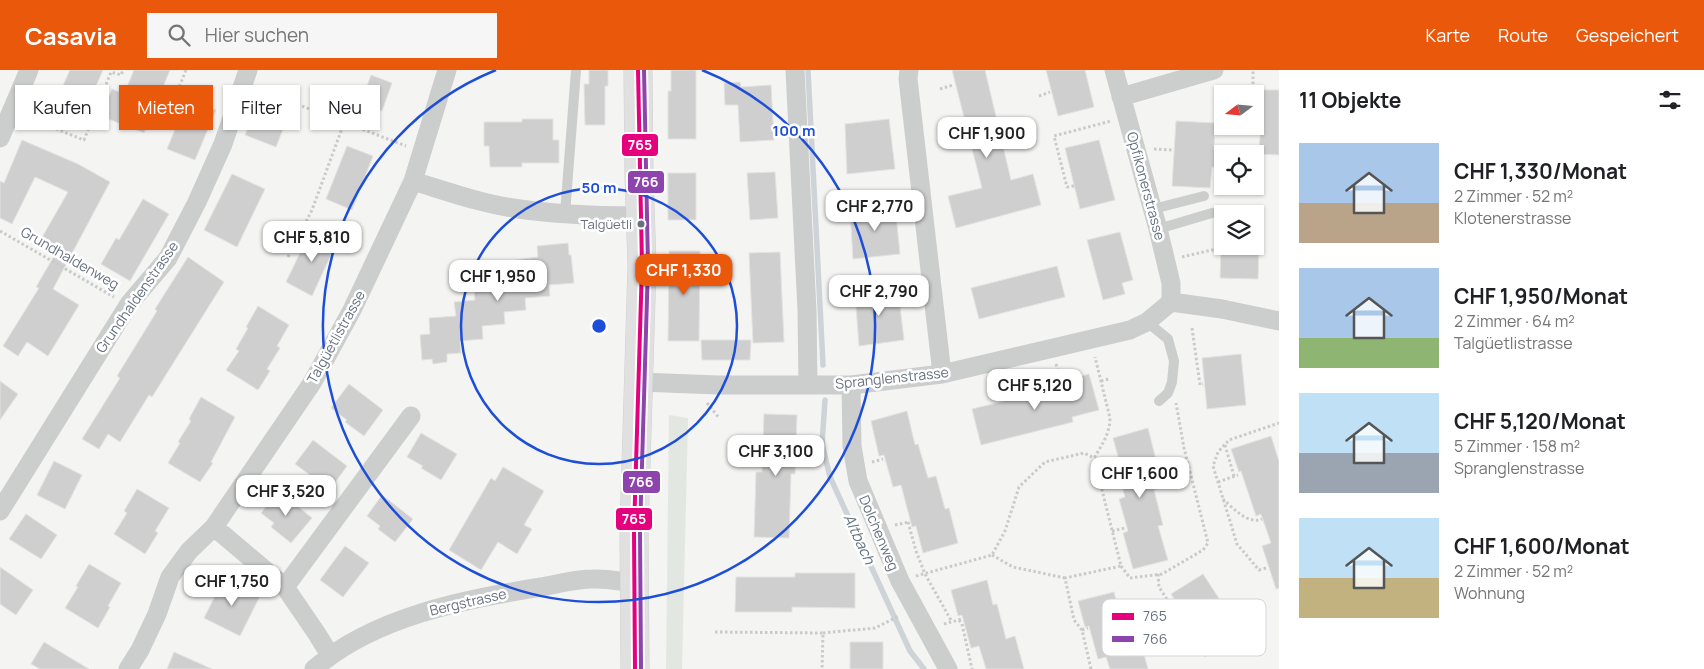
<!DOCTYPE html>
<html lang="de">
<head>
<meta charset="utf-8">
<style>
	body { margin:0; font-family:Manrope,sans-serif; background:#f6f6f6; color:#202124; height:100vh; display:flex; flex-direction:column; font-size:19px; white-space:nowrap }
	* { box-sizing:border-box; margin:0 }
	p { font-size:16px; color:#757577 }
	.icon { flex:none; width:28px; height:28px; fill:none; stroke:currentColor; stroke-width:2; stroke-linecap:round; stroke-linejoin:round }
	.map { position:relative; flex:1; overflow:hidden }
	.sheet { display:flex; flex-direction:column; background:#fff; width:425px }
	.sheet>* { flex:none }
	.banner { position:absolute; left:15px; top:15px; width:475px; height:45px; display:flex; gap:10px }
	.needle { width:32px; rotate:254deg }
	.buttons { position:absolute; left:1214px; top:15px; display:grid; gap:10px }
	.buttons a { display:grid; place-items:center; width:50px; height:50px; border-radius:0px; background:#fff; box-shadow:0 1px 4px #0004; font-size:25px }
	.price { position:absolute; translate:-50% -42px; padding:0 11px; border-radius:10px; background:#fff; color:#222; font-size:16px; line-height:32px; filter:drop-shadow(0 1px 2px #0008) }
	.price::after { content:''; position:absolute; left:50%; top:30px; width:15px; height:11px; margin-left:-8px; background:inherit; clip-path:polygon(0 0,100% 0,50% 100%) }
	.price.active { background:#ea580c; color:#fff }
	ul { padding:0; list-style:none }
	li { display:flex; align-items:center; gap:15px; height:125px; padding:0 20px }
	li span { display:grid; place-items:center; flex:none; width:140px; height:100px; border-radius:0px; color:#555 }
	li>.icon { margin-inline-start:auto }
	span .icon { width:60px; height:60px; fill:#fffc; stroke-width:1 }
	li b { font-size:21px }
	h2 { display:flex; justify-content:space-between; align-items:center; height:60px; padding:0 20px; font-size:21px }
	.pill { padding:0 18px; border-radius:0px; background:#fff; box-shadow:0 1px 4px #0004; font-size:18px; line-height:45px }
	.pill.active { background:#ea580c; color:#fff }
	header { display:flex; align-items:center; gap:30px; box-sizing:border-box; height:70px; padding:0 25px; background:#ea580c; color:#fff }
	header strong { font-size:24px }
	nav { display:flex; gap:28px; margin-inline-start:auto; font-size:18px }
	.search { width:350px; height:45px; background:#f6f6f6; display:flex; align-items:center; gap:12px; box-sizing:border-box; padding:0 18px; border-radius:0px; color:#757577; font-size:19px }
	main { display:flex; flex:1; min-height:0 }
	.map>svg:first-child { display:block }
	.green { fill:#e3e7e1 }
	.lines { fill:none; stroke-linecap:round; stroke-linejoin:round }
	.stream { stroke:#ced3d7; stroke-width:5.5 }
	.building { fill:#cfcfcf; stroke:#e3e3e2 }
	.secondary-casing { stroke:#d0d0d0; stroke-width:29 }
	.path { stroke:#c9caca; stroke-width:3; stroke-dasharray:2.5 2.5; stroke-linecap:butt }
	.service { stroke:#cccdcd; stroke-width:10 }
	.minor { stroke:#cccdcd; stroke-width:19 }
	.secondary { stroke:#e0e0e1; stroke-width:28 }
	.bus-1-casing { stroke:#fff; stroke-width:8 }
	.bus-2-casing { stroke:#fff; stroke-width:8 }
	.bus-1 { stroke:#e5007d; stroke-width:4 }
	.bus-2 { stroke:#8e44ad; stroke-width:4 }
	.ring { fill:none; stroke:#1d4ed8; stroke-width:2.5 }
	.bus-dot { fill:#667281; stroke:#fff; stroke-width:2 }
	.labels { text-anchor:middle; stroke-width:5; stroke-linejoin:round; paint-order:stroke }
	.bus-label { font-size:13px; fill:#667281; stroke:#fff; text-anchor:end }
	.street-label { font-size:14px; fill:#667281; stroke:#fff }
	.water-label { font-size:15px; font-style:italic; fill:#62737e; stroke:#fff }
	.key { fill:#fff; stroke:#d1d5d9; stroke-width:1 }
	.key-label { font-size:14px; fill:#667281 }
	.centre { fill:#1d4ed8; stroke:#fff; stroke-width:2.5 }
	.ring-label { font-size:15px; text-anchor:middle; font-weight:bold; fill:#1d4ed8; stroke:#fff; stroke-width:5; stroke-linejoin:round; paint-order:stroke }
	.line-badge { stroke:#fff; stroke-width:2 }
	.badge-label { font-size:14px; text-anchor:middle; font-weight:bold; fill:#fff }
</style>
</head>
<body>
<header>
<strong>Casavia</strong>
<div class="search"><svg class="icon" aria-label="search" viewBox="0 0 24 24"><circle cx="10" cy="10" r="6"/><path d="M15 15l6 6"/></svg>Hier suchen</div>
<nav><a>Karte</a><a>Route</a><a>Gespeichert</a></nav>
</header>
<main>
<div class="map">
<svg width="1279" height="599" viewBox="0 0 1279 599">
	<rect width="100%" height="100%" fill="#f4f4f2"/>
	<path class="green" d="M669,345L688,348L682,599H666Z"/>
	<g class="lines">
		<path class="stream" d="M808,0L823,295
			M825,330L822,374L830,407L910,581L924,599"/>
	</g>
	<path class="building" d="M70,0H103L92,25L80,20L76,31L59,24Z
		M134,0H170L144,63L101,46L112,19L124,24Z
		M589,0H608V16H605V55H585L584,14H589Z
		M671,0H696V69H668V21H671Z
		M952,0H985L1011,110L1033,104L1041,135L956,158L948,126L982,118Z
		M1046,0H1085L1094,37L1058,46Z
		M371,5L392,13L382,41L361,33Z
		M740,12L741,17L771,15L774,70L740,72L738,35H725L724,13Z
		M193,16L211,23L206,36L216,40L195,90L167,79Z
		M1263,20H1279V85L1259,84Z
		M259,32L289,44L276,77L245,65Z
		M522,49H553V70H559V93H522V97H490L489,76H484V52H522Z
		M889,49L895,99L847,104L845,54Z
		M1176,51L1215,53L1214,81H1219L1218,98L1212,97L1210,118L1172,116Z
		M22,70L78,94L110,112L53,219L79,235L48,286L27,272L18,286L3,276L39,218L36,217L57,181L40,171L68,122L35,107L12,154L0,148V111L4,113Z
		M1099,70L1115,130L1080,139L1065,78Z
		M347,76L373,86L352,140L326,129Z
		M775,102L778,148L750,150L747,103Z
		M668,103H696V150H668Z
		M232,104L265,119L237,177L204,160Z
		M143,129L169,144L130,211L101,194L116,168L119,170Z
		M895,135L900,184L853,189L850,140Z
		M311,160L337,172L312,226L286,212Z
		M1120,162L1133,210L1122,213L1125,224L1103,230L1087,170Z
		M568,173L569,185H571L574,213L549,215L550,226L525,228L526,240L504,242L505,254L482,256L483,269L460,271L461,283L447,284V292L433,294L432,289L422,290L420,265L430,264L429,248L456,246L454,232L475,230L474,219L498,216L497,204L517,202L516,190L538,187L537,176Z
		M1221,176H1259L1258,209L1220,208Z
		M669,181H700L699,271H668Z
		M780,182L784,272L753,273L749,183Z
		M188,187L224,212L152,327L149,325L120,372L108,364L99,379L82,369L120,308L117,306L157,241L155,239Z
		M1057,196L1065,227L979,249L971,218Z
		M898,219L904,270L859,276L855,224Z
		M258,236L289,255L277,276L280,278L267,299L270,301L258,320L226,300L239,281L236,279L248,258L246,257Z
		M701,270H751L750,290H702Z
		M1241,284L1246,335L1207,339L1202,288Z
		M1089,304L1099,340L1072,347L1073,352L981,375L972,339L1005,331L1004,327L1029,320L1030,324L1062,316L1061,312Z
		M0,311L18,324L0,350Z
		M349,314L383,340L364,366L345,352L347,350L331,338Z
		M201,327L235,347L211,392L213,393L200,412L168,393L180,373L178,372L191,351L189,349Z
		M907,341L915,375L918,374L928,408L936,406L945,439L949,438L958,473L923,483L916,456L912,457L901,415L893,417L884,385L879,386L871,351Z
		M764,344L797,345L795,404H791L789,468L754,467L756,402H762Z
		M1148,358L1157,394L1152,395L1159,418L1154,420L1163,455L1158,456L1168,490L1133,499L1123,463L1128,461L1119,429L1125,427L1118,402L1122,401L1113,368Z
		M421,363L457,384L441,410L421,398L423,396L407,387Z
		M1271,366L1279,391V518L1276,519L1262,476L1271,473L1261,444L1256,446L1241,401L1239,402L1231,379Z
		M313,370L347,396L328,422L309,408L310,405L295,394Z
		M54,391L82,405L65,439L37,425Z
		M503,397L544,421L524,455L532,459L517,484L498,472L481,500L449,480L491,408L495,411Z
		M137,419L169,438L155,461L158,463L145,484L114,464L127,443L124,441Z
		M279,421L312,448L291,473L271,457L274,453L261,443Z
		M382,425L413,449L395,472L378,459L380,456L367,446Z
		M26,444L57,465L41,489L9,469Z
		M345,476L369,493L343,527L320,510Z
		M89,494L121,513L108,536L110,537L98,558L65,538L78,517L76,516Z
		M0,497L33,520L16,545L0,534Z
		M795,503H855V538L792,537V542H735L736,507H795Z
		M1203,504L1222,533L1218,536L1237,567L1205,587L1185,555L1189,552L1171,524Z
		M224,508L260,526L240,566L204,548Z
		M987,510L993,535L997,534L1006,569L1015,566L1024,599H986L979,576L971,578L962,545L958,546L951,520Z
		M1114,522L1120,546L1124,545L1133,580L1142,577L1148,599H1110L1106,587L1098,589L1089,556L1085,557L1078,531Z
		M44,572L89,599H40L31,594Z
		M850,572H883V599H850Z
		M174,582L212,599H167Z"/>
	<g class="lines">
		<g class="secondary-casing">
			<path id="secondary" d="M635,599L634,461L642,195L639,105L638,0"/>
		</g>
		<path class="path" d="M940,19L953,15
			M260,20L406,76
			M1253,24V0
			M1039,26L1050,22
			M172,35L186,0
			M28,48L84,70L111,2L121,5L123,0
			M1255,49H1259
			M944,58L962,53
			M1154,79L1172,80
			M1074,116L1067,117L1054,66L1111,51
			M0,161L114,227
			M288,187L312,140L344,53
			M1182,187L1212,180H1218
			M1192,258L1200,315L1203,314
			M1056,294L1061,312
			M998,309L1003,328
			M1101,311L1109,309
			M707,333L719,348
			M1225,375L1234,406
			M872,392L883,389
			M1098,403L1118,397
			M1218,412L1238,405
			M1223,429C1233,438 1248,455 1262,449
			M908,452L916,481L925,504L952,552
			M895,455L909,452
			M1112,461L1125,458
			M992,485L1013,497L1065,508
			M1121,496L1130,508L1162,504L1203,480L1208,473L1184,378L1176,333
			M1266,498L1259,500L1237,474L1213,396L1218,382L1229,370L1279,353
			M1158,504L1159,517L1186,559L1187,558
			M916,506L992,485L1005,461L1019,417L1045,392L1084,383L1094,388
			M959,550L962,554L972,599
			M944,554L962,549
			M1082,560L1088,558
			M715,562L823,563L822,599
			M823,563L875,558L899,546
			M1091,599L1082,560L1074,550L1065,508L1121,496L1094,388C1102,375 1110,363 1110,348L1095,287"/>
		<path class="service" d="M1153,139L1204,126
			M565,144L576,0
			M1158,159L1212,143
			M1147,252L1168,269L1174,291L1172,312L1168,323L1159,331"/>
		<path class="minor" d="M795,0L807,240L808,314
			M909,0L908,9L942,304
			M1114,0L1158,159L1171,213V232
			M1121,27L1214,0
			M0,68L29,0
			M413,111C446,121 479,133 513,138C555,145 597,146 640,146
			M639,312L718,315H851L942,304L1130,260L1147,252L1171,232L1222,239L1279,251
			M851,315L852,376L858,411L900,511L948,599
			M0,441L129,234L168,188L197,132L223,74L248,0
			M214,457L285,517L317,564L330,585
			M285,517L411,346
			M128,599L140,580L157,544L170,507L189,481L214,457L312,313L352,240L413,111L447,0
			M314,599C373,547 465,529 541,517C558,514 576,509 593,509C607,508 622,512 635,513"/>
		<use href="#secondary" class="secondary"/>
		<g class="bus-1-casing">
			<path id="bus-1" d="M635,599L634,461L642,195L638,0"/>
		</g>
		<g class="bus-2-casing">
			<path id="bus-2" d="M641,599L640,461L648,195L644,0"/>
		</g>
		<use href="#bus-1" class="bus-1"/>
		<use href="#bus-2" class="bus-2"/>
	</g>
	<g class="ring">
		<circle cx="599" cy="256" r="138"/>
		<path d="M702 0A276 276 0 1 1 496 0"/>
	</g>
	<circle class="bus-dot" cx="641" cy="154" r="4.5"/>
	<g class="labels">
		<g class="bus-label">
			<text x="632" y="159">Talgüetli</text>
		</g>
		<g class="street-label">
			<text transform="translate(1146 116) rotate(75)" y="5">Opfikonerstrasse</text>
			<text transform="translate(70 188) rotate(30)" y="5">Grundhaldenweg</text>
			<text transform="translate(137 227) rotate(-55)" y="5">Grundhaldenstrasse</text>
			<text transform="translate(336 267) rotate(-61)" y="5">Talgüetlistrasse</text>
			<text transform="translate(892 308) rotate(-6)" y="5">Spranglenstrasse</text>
			<text transform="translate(879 463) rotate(67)" y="5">Dolchenweg</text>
			<text transform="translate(468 532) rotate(-13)" y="5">Bergstrasse</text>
		</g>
		<g class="water-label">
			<text transform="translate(859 469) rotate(65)" y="5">Altbach</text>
		</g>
	</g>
	<rect x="1102" y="529" width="164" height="57" rx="8" class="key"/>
	<rect x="1112" y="543" width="22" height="7" fill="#e5007d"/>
	<rect x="1112" y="566" width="22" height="6" fill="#8e44ad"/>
	<g class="key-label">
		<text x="1143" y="551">765</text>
		<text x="1143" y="574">766</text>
	</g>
	<circle cx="599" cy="256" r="8" class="centre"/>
	<g class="ring-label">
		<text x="794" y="66">100 m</text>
		<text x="599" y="123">50 m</text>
	</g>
	<g class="line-badge">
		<rect x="621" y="63" width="38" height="24" rx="5" fill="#e5007d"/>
		<rect x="627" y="100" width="38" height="24" rx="5" fill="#8e44ad"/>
		<rect x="622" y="400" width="39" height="24" rx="5" fill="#8e44ad"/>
		<rect x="615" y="437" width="38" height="24" rx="5" fill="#e5007d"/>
	</g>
	<g class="badge-label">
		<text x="640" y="80">765</text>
		<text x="646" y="117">766</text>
		<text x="641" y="417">766</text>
		<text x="634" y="454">765</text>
	</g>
</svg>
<div class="buttons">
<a><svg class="needle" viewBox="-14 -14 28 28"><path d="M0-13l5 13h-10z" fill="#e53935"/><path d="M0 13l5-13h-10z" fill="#757577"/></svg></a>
<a><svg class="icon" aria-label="locate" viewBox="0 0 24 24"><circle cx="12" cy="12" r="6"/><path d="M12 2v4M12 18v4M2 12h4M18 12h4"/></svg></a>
<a><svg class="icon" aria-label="layers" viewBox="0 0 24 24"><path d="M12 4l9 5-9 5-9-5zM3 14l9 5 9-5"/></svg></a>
</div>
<b class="price" style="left:987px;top:89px">CHF 1,900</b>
<b class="price" style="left:875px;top:162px">CHF 2,770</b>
<b class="price" style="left:312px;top:193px">CHF 5,810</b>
<b class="price active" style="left:684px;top:226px">CHF 1,330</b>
<b class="price" style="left:498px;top:232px">CHF 1,950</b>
<b class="price" style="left:879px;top:247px">CHF 2,790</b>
<b class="price" style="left:1035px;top:341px">CHF 5,120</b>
<b class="price" style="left:776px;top:407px">CHF 3,100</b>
<b class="price" style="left:1140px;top:429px">CHF 1,600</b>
<b class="price" style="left:286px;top:447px">CHF 3,520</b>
<b class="price" style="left:232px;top:537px">CHF 1,750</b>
<div class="banner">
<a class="pill">Kaufen</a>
<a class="pill active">Mieten</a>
<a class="pill">Filter</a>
<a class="pill">Neu</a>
</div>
</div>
<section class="sheet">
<h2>11 Objekte<svg class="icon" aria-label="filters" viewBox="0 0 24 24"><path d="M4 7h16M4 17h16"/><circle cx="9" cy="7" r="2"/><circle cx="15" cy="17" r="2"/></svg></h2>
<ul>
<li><span style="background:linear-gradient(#a9c7e8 60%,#b9a48a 0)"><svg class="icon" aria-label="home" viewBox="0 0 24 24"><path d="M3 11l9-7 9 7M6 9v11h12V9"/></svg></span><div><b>CHF 1,330/Monat</b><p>2 Zimmer · 52 m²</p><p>Klotenerstrasse</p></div></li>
<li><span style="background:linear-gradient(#a9c7e8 70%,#8fb573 0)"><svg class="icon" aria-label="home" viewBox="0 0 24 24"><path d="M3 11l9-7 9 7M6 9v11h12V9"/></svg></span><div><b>CHF 1,950/Monat</b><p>2 Zimmer · 64 m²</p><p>Talgüetlistrasse</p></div></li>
<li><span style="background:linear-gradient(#bfe0f5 60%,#9aa5b1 0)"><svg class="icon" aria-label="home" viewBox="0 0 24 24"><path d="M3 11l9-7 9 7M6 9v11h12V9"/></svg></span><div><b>CHF 5,120/Monat</b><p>5 Zimmer · 158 m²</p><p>Spranglenstrasse</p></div></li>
<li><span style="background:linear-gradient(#bfe0f5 60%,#c2b280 0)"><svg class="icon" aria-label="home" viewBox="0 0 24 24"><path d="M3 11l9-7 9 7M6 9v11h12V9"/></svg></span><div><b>CHF 1,600/Monat</b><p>2 Zimmer · 52 m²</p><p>Wohnung</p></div></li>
</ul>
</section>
</main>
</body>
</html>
